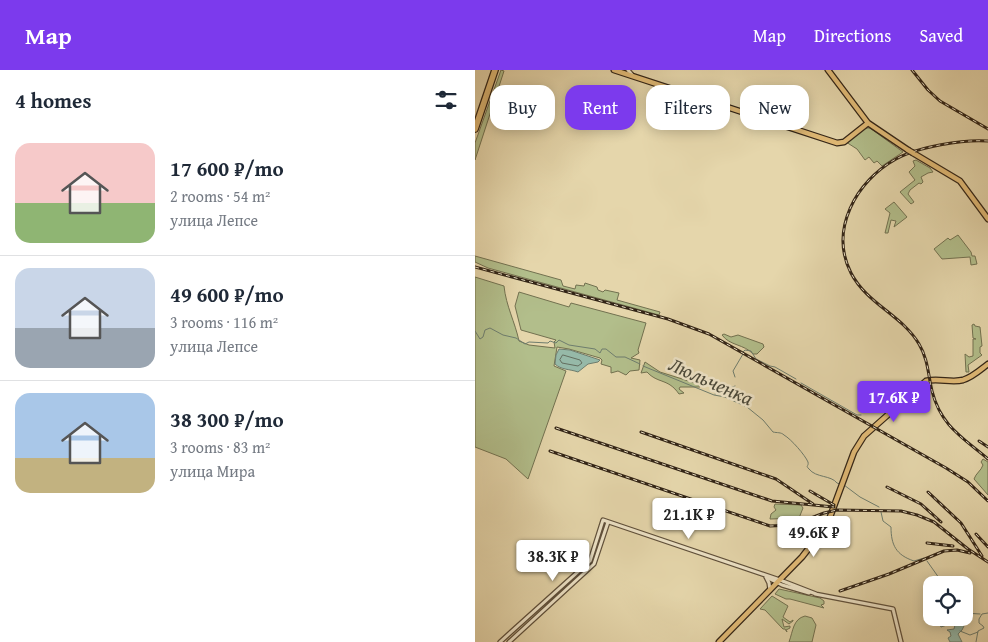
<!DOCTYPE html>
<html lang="en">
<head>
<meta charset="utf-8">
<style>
	body { margin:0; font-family:"Gentium Book Plus",serif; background:#f2f2f3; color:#1f2937; height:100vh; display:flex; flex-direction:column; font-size:19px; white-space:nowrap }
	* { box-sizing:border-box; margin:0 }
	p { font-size:16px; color:#747a83 }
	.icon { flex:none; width:28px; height:28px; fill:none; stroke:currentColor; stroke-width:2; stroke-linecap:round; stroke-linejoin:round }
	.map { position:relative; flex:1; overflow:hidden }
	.side { display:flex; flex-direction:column; background:#fff; width:475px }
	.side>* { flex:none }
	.guide { position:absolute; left:15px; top:15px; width:422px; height:45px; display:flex; gap:10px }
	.tools { position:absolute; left:448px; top:506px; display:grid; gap:10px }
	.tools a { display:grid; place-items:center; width:50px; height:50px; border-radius:10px; background:#fff; box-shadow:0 2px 12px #0003; font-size:25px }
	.price { position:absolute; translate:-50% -42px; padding:0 11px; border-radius:5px; background:#fff; color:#222; font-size:16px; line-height:32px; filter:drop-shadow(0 1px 2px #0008) }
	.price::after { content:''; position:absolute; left:50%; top:30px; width:15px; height:11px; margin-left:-8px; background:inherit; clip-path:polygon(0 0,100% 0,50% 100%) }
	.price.active { background:#7c3aed; color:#fff }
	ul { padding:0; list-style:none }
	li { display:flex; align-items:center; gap:15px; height:125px; padding:0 15px }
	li+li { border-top:1px solid #e0e1e3 }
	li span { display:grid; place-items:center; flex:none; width:140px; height:100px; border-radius:15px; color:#555 }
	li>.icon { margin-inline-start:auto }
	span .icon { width:60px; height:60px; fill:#fffc; stroke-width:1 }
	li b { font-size:21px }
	h2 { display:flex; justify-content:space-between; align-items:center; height:60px; padding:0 15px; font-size:21px }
	.pill { padding:0 18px; border-radius:15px; background:#fff; box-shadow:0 2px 12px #0003; font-size:18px; line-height:45px }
	.pill.active { background:#7c3aed; color:#fff }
	header { display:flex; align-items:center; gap:30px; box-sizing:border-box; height:70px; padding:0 25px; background:#7c3aed; color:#fff }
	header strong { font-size:24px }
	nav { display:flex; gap:28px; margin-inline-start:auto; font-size:18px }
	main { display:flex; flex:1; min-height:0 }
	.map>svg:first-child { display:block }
	.green { fill:#b2be8b; stroke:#727150 }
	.water { fill:#96b9a8; stroke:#6e7d6e }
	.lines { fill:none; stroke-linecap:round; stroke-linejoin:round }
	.shore { stroke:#646e5f; stroke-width:1 }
	.stream { stroke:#6e7d6e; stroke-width:1 }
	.minor-casing { stroke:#5f503b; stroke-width:5.5 }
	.major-casing { stroke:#322416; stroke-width:7 }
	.highway-casing { stroke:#322416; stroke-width:8 }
	.minor { stroke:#eee4c8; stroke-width:3 }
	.major { stroke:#e2bb76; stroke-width:4.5 }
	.highway { stroke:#e2bb76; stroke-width:5.5 }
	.rail-casing { stroke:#322416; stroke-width:3 }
	.rail { stroke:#eee4c8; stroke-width:1; stroke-dasharray:4; stroke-linecap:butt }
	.major-bridge-casing { stroke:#322416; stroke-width:7; stroke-linecap:butt }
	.major-bridge { stroke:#e2bb76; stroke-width:4.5 }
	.labels { text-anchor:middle; stroke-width:5; stroke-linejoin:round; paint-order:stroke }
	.water-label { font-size:20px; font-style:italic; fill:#4b493a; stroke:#eee4c8 }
</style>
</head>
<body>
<header>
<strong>Map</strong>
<nav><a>Map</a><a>Directions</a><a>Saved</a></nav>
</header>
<main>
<section class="side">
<h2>4 homes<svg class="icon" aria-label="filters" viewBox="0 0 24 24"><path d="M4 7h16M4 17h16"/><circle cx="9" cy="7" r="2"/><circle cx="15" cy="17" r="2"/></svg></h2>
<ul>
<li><span style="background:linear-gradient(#f6c9c9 60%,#8fb573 0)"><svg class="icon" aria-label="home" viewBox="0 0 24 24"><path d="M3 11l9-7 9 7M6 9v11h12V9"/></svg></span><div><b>17 600 ₽/mo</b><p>2 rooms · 54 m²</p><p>улица Лепсе</p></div></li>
<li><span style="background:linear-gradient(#c9d6e8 60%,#9aa5b1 0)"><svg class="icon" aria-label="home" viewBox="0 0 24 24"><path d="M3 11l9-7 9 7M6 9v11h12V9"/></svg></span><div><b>49 600 ₽/mo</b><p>3 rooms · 116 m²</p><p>улица Лепсе</p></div></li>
<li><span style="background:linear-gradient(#a9c7e8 65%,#c2b280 0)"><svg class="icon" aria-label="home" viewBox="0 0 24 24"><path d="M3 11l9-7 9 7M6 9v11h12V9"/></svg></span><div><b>38 300 ₽/mo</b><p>3 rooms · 83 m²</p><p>улица Мира</p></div></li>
</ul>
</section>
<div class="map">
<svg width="513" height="572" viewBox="0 0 513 572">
	<rect width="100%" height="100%" fill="#e5d6ab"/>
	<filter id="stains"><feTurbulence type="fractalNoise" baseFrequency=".004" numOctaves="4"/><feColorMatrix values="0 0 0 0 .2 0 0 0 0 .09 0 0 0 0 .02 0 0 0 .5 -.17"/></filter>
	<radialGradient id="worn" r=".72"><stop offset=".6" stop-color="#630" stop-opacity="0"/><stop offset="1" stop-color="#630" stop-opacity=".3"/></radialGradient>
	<path class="green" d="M26,0L29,1L0,90V73Z
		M389,58H395L428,82L407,96L402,91L399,93L394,87L390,90L382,79L371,72Z
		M441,90L455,98L458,102L453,103L446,107L448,112L446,114L444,113L435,120L433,124L439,132L436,134L425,122L440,110L434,102L440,96L438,91Z
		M419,132L432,147L419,157L421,151L416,150L413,163H410L415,143L410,139Z
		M483,165L496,182L497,186H500L502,194L496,195L495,187L467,189L459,179L473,168L475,170Z
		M0,186L86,210L88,216L100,219L101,215L109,216L110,213L122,217L123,220L128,222L130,220L144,223L142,230L185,242L184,245L13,198L0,192Z
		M0,207L29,216C31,236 40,252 44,271L54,275L80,278L79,272L81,270L46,260L40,236L44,222L94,237L96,233L171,253L163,280L164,283L156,288L165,290L164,300L155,301L151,305L143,301L136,303V297L126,294L127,290L125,288L94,279L82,277L79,296L91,301L53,409L31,389L0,377Z
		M499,254L500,256L505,257L507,276L505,277V283L507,285L493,295L494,302H491L490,284L494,287L498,286V269H501L498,268L497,255Z
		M249,264L256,267L263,265L288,274L289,277L282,284H278C269,274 255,276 247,265Z
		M170,292L185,302L223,314L225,317H205L204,319L209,323L204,324C193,308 183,314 172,302L166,303Z
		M508,389L513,392V425L499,409C501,403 506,401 508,395L506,392Z
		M300,434L326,435L328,438L324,448L295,449L296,444L301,440L299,437Z
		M304,519L345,528L349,531V534L346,535L349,538L315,529H311L300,524Z
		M297,526L313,536L308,547L315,552L318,550V551L314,554L307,549L309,557L315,556V558L311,560L312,562L310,559H308L290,540L285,539Z
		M330,546L337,548L341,555L337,572H314C318,561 318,549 330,546Z"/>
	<path class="water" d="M84,279L95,280L125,290L123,292L113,294L103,302C95,299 86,300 80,294L81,285Z
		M467,548L487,552L489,556L487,560L483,564L487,572H475L473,568L476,566L475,562L472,560L479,559L480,555L474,552L472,555L466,557L463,551Z"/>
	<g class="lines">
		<path class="shore" d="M88,285L105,290L107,293L103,296L87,293L85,290Z"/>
		<path class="stream" d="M0,261L5,269L8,267L10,260L15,258L28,265L41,268L50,274L54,272L73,273L75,271L81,273L84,270L94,275L120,279L125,283L127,279H131L141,287H150L165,294
			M268,282L270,280L276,281L281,289L295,296L300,297L321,309
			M168,296L239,325L250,327L272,337L288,350L298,362C302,363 306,362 309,365C316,369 330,385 333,392C334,397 330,395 334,399C341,408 356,405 362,413L365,414
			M260,307L258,301L268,284
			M326,313L382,345H386
			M240,324L260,316
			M369,415L385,427L404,437
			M406,442L408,451L416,457C416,475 421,485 439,491L449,488
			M452,491L469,515
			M489,543L505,544
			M485,561L495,565L503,562
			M501,572L503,561L509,558L508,556L504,553V549L507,544L513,543"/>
		<g class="minor-casing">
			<path id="minor" d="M153,0L158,6
				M291,507L307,515L334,523
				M291,507L294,513L295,520
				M340,524L418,539L426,572
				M25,572L115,491L128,450L305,510L341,524
				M34,572L119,494L133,452"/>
		</g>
		<g class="major-casing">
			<path id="major" d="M139,0L362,73L369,72L393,53
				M353,0L393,53L433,80
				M438,83L485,111L513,149
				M244,572L327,487L348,460L355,447L379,382L389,366L451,311C463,308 477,313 488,310C498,307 505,300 513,294"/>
		</g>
		<g class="highway-casing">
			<path id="highway" d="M0,59L20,0"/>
		</g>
		<use href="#minor" class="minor"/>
		<use href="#major" class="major"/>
		<use href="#highway" class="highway"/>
		<g class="rail-casing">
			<path id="rail" d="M437,0L453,20L465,31L513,59
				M513,71C489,69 442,77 421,89C381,111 354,160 376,203C392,234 427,245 444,274C453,289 453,304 457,321C466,356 487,367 513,389
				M0,197L193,249L234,264L471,398L493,412L513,431
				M81,358L297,431L359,437
				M166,362L301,409L338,434
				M504,371L513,377
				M75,381L295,456L318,455L349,443L362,440L426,441L442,445L459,452L493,479L513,492
				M412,417L446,434L466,452
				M335,421L359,435
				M453,422L486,453L507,486
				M501,464L513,477
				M452,473L478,476
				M365,521L414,504L469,481L482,480L495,483"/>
		</g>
		<use href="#rail" class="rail"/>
		<g class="major-bridge-casing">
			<path id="major-bridge" d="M433,80L438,83"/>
		</g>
		<use href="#major-bridge" class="major-bridge"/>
	</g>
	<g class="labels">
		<g class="water-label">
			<text transform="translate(236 311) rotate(24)" y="7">Люльченка</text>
		</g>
	</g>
	<rect width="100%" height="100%" filter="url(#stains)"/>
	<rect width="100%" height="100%" fill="url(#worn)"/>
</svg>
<div class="tools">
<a><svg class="icon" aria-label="locate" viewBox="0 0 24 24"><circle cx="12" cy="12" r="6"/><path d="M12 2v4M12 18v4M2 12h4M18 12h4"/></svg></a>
</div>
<b class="price active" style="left:419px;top:353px">17.6K ₽</b>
<b class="price" style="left:214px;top:470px">21.1K ₽</b>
<b class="price" style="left:339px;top:488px">49.6K ₽</b>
<b class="price" style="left:78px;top:512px">38.3K ₽</b>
<div class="guide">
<a class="pill">Buy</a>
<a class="pill active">Rent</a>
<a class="pill">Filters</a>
<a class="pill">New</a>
</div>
</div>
</main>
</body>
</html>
